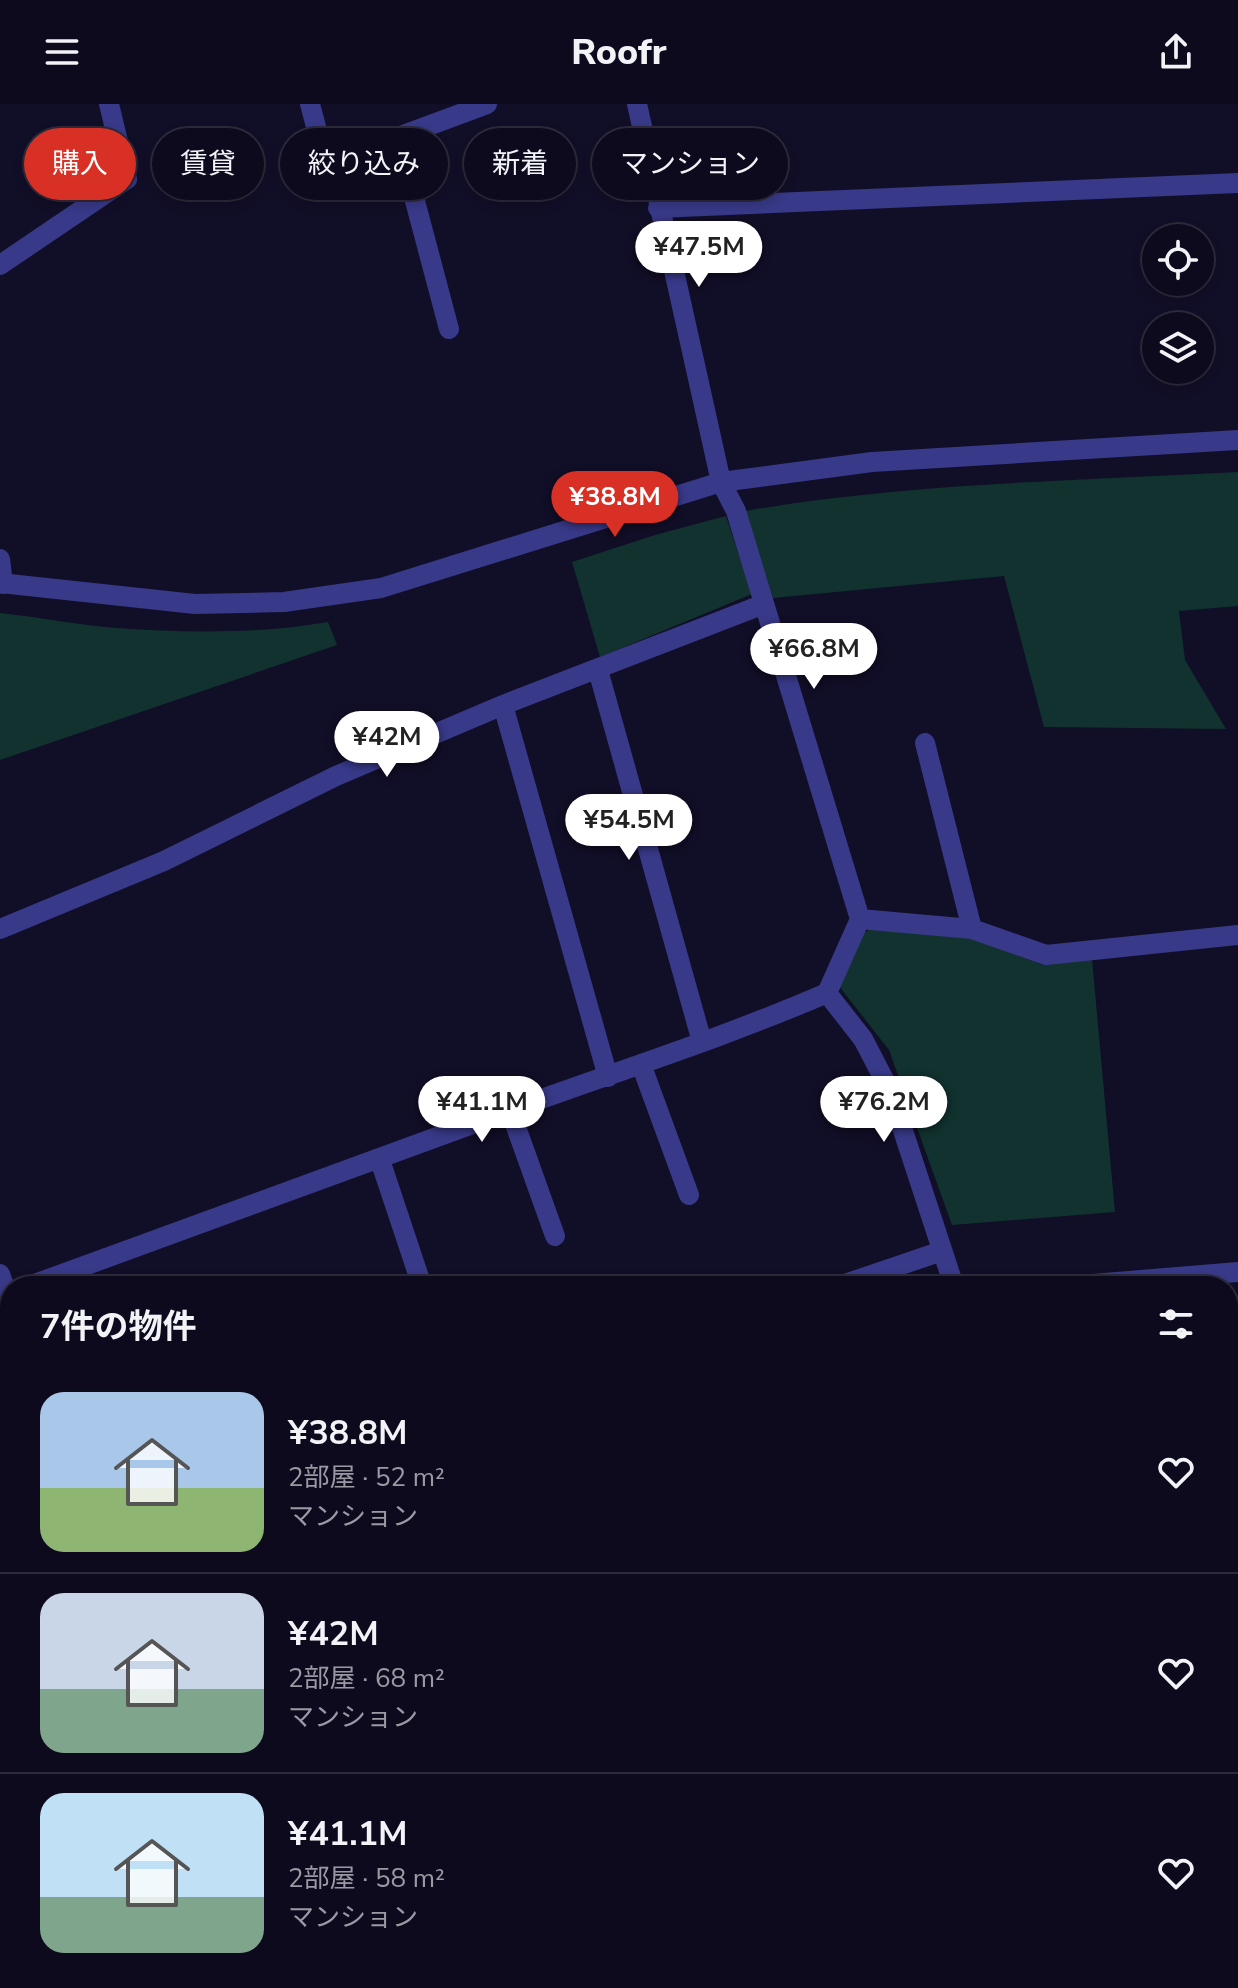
<!DOCTYPE html>
<html lang="ja">
<head>
<meta charset="utf-8">
<style>
	body { margin:0; font-family:"Nunito Sans","Noto Sans JP",sans-serif; background:#161326; color:#f1f3f6; height:100vh; display:flex; flex-direction:column; font-size:30px; white-space:nowrap }
	* { box-sizing:border-box; margin:0 }
	p { font-size:26px; color:#9a9aa4 }
	.icon { flex:none; width:44px; height:44px; fill:none; stroke:currentColor; stroke-width:2; stroke-linecap:round; stroke-linejoin:round }
	.map { position:relative; flex:1; overflow:hidden }
	.details { position:absolute; left:0px; top:1172px; width:1238px; height:712px; display:flex; flex-direction:column; background:#0d0a1d; border-radius:32px 32px 0 0; box-shadow:0 4px 12px #0003,0 0 0 2px #2d2b3b }
	.details>* { flex:none }
	.top-card { position:absolute; left:24px; top:24px; width:800px; height:72px; display:flex; gap:16px }
	.controls { position:absolute; left:1142px; top:120px; display:grid; gap:16px }
	.controls a { display:grid; place-items:center; width:72px; height:72px; border-radius:50%; background:#0d0a1d; box-shadow:0 4px 12px #0003,0 0 0 2px #2d2b3b; font-size:40px }
	.price { position:absolute; translate:-50% -68px; padding:0 18px; border-radius:28px; background:#fff; color:#222; font-size:26px; line-height:52px; filter:drop-shadow(0 2px 4px #0008) }
	.price::after { content:''; position:absolute; left:50%; top:48px; width:24px; height:18px; margin-left:-12px; background:inherit; clip-path:polygon(0 0,100% 0,50% 100%) }
	.price.on { background:#d93025; color:#fff }
	ul { padding:0; list-style:none }
	li { display:flex; align-items:center; gap:24px; height:200px; padding:0 40px }
	li+li { border-top:2px solid #2d2b3b }
	li span { display:grid; place-items:center; flex:none; width:224px; height:160px; border-radius:24px; color:#555 }
	li>.icon { margin-inline-start:auto }
	span .icon { width:96px; height:96px; fill:#fffc; stroke-width:1 }
	li b { font-size:34px }
	h2 { display:flex; justify-content:space-between; align-items:center; height:96px; padding:0 40px; font-size:34px }
	.tag { padding:0 28px; border-radius:36px; background:#0d0a1d; box-shadow:0 4px 12px #0003,0 0 0 2px #2d2b3b; font-size:28px; line-height:72px }
	.tag.on { background:#d93025; color:#fff }
	header { display:flex; justify-content:space-between; align-items:center; height:104px; padding:0 40px; background:#0d0a1d; font-size:36px; font-weight:800 }
	.map>svg:first-child { display:block }
	.green { fill:#11322f }
	.building { fill:#211a49; stroke:#362b76; stroke-width:2 }
	.lines { fill:none; stroke-linecap:round; stroke-linejoin:round }
	.path { stroke:#2abdad; stroke-width:5; stroke-dasharray:4 6; stroke-linecap:butt }
	.minor { stroke:#383988; stroke-width:20 }
</style>
</head>
<body>
<header><svg class="icon" aria-label="menu" viewBox="0 0 24 24"><path d="M4 6h16M4 12h16M4 18h16"/></svg>Roofr<svg class="icon" aria-label="share" viewBox="0 0 24 24"><path d="M12 15V3M7 8l5-5 5 5M5 13v7h14v-7"/></svg></header>
<div class="map">
<svg width="1238" height="1884" viewBox="0 0 1238 1884">
	<rect width="100%" height="100%" fill="#110e27"/>
	<path class="green" d="M1238,368V502L1179,507L1185,556L1226,625L1044,623L1004,472L773,494L745,407C908,379 1073,377 1238,368Z
		M726,412L752,490L600,553L572,458L655,431Z
		M0,509C39,513 78,521 117,524C186,529 259,530 328,518L337,541L0,656Z
		M870,825L975,835L1043,861L1092,855L1115,1108L952,1121L889,946L838,881L861,831Z
		M1238,1692V1884L797,1883L818,1874H1228V1695Z
		M234,1874H461L438,1884H238Z"/>
	<path class="building" d="M1238,1575V1606L1236,1607L1228,1579Z"/>
	<g class="lines">
		<path class="path" d="M224,1874L227,1884"/>
		<path class="minor" d="M310,0L324,53L398,33L487,0
			M398,33L449,225
			M658,104L1238,79
			M0,161L127,75L109,0
			M0,455L3,480
			M0,479L195,500L284,498L381,484L721,378L872,358L1238,336
			M598,566L702,938
			M503,601L608,973
			M925,639L972,825
			M860,815L972,825L1046,851L1238,831
			M0,825L164,757L336,672L503,601L764,500
			M827,889L863,935L890,987L954,1182
			M641,960L689,1091
			M510,1006L555,1132
			M380,1056L422,1182
			M0,1170L10,1198
			M29,1182C189,1124 349,1065 508,1007C615,968 723,934 827,889L860,815L736,407L721,378L637,0
			M839,1182L942,1147
			M1068,1182L1238,1168
			M1228,1294L1238,1293
			M1228,1458L1238,1455
			M1228,1631L1238,1652
			M1228,1680L1238,1675
			M768,1884L790,1874"/>
	</g>
</svg>
<div class="controls">
<a><svg class="icon" aria-label="locate" viewBox="0 0 24 24"><circle cx="12" cy="12" r="6"/><path d="M12 2v4M12 18v4M2 12h4M18 12h4"/></svg></a>
<a><svg class="icon" aria-label="layers" viewBox="0 0 24 24"><path d="M12 4l9 5-9 5-9-5zM3 14l9 5 9-5"/></svg></a>
</div>
<b class="price" style="left:699px;top:185px">¥47.5M</b>
<b class="price on" style="left:615px;top:435px">¥38.8M</b>
<b class="price" style="left:814px;top:587px">¥66.8M</b>
<b class="price" style="left:387px;top:675px">¥42M</b>
<b class="price" style="left:629px;top:758px">¥54.5M</b>
<b class="price" style="left:482px;top:1040px">¥41.1M</b>
<b class="price" style="left:884px;top:1040px">¥76.2M</b>
<div class="top-card">
<a class="tag on">購入</a>
<a class="tag">賃貸</a>
<a class="tag">絞り込み</a>
<a class="tag">新着</a>
<a class="tag">マンション</a>
</div>
<section class="details">
<h2>7件の物件<svg class="icon" aria-label="filters" viewBox="0 0 24 24"><path d="M4 7h16M4 17h16"/><circle cx="9" cy="7" r="2"/><circle cx="15" cy="17" r="2"/></svg></h2>
<ul>
<li><span style="background:linear-gradient(#a9c7e8 60%,#8fb573 0)"><svg class="icon" aria-label="home" viewBox="0 0 24 24"><path d="M3 11l9-7 9 7M6 9v11h12V9"/></svg></span><div><b>¥38.8M</b><p>2部屋 · 52 m²</p><p>マンション</p></div><svg class="icon" aria-label="heart" viewBox="0 0 24 24"><path d="M12 20l-8-8c-3-5 5-10 8-4 3-6 11-1 8 4z"/></svg></li>
<li><span style="background:linear-gradient(#c9d6e8 60%,#7fa58c 0)"><svg class="icon" aria-label="home" viewBox="0 0 24 24"><path d="M3 11l9-7 9 7M6 9v11h12V9"/></svg></span><div><b>¥42M</b><p>2部屋 · 68 m²</p><p>マンション</p></div><svg class="icon" aria-label="heart" viewBox="0 0 24 24"><path d="M12 20l-8-8c-3-5 5-10 8-4 3-6 11-1 8 4z"/></svg></li>
<li><span style="background:linear-gradient(#bfe0f5 65%,#7fa58c 0)"><svg class="icon" aria-label="home" viewBox="0 0 24 24"><path d="M3 11l9-7 9 7M6 9v11h12V9"/></svg></span><div><b>¥41.1M</b><p>2部屋 · 58 m²</p><p>マンション</p></div><svg class="icon" aria-label="heart" viewBox="0 0 24 24"><path d="M12 20l-8-8c-3-5 5-10 8-4 3-6 11-1 8 4z"/></svg></li>
</ul>
</section>
</div>
</body>
</html>
